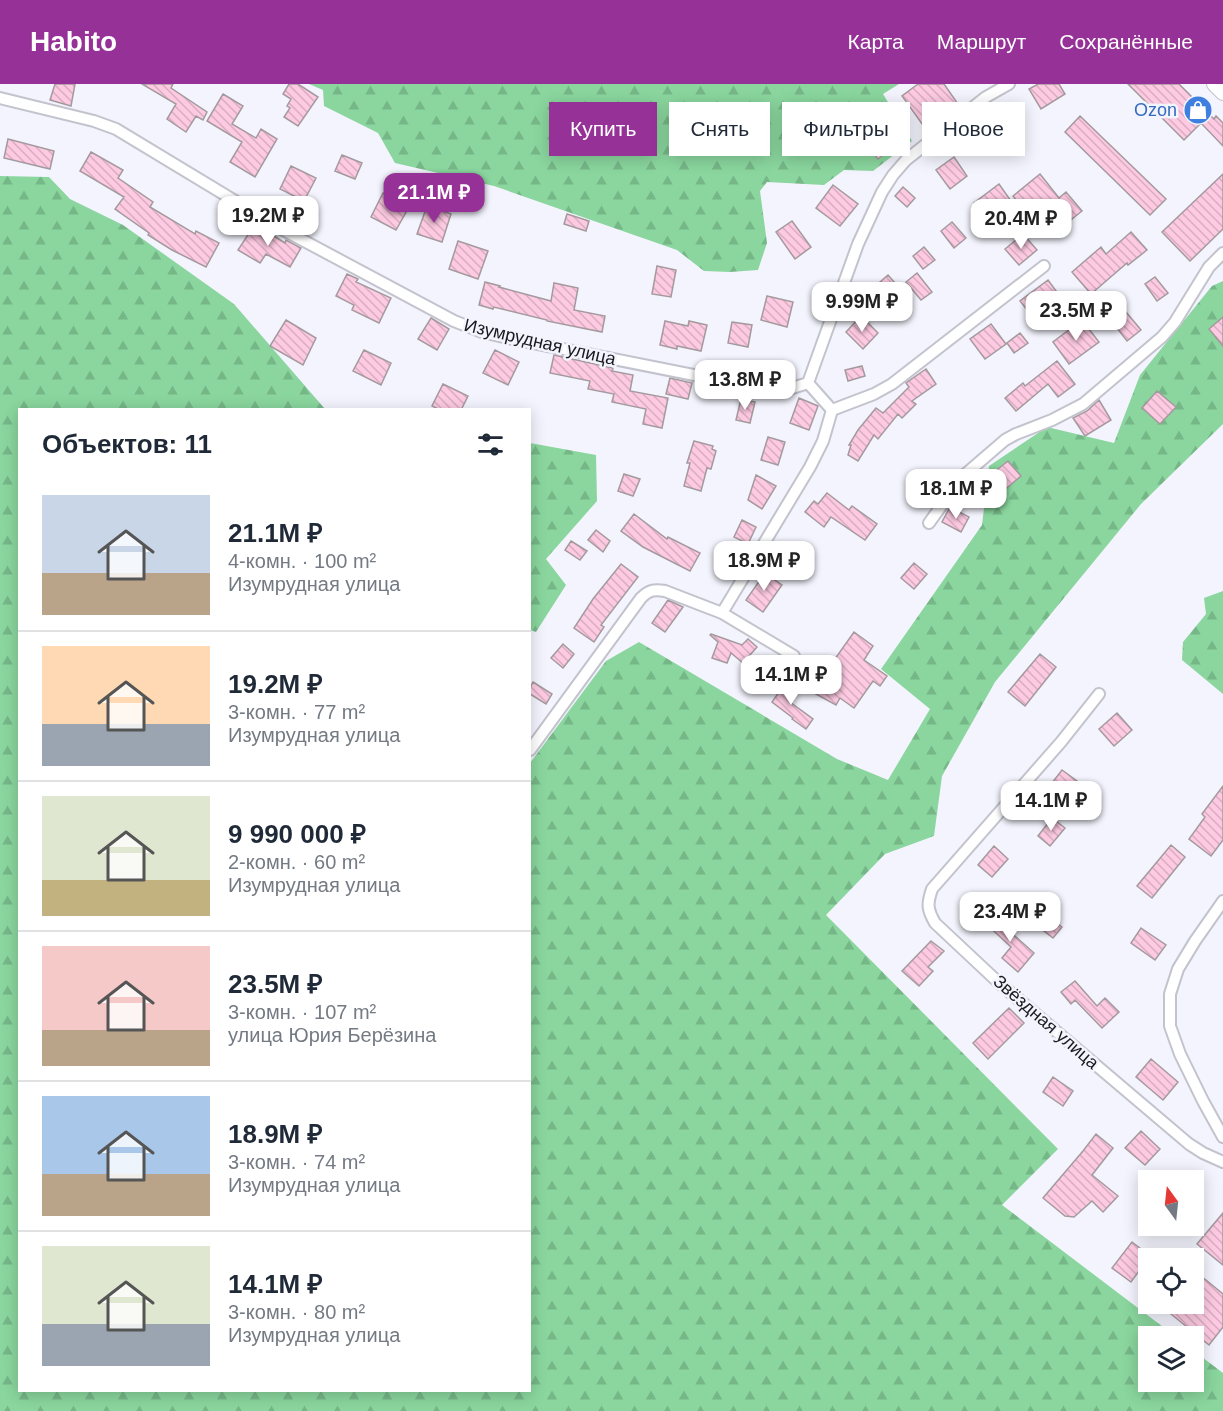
<!DOCTYPE html>
<html lang="ru">
<head>
<meta charset="utf-8">
<style>
	body { margin:0; font-family:Arial,sans-serif; background:#f2f2f3; color:#1f2937; height:100vh; display:flex; flex-direction:column; font-size:22px; white-space:nowrap }
	* { box-sizing:border-box; margin:0 }
	p { font-size:20px; color:#747a83 }
	.icon { flex:none; width:33px; height:33px; fill:none; stroke:currentColor; stroke-width:2; stroke-linecap:round; stroke-linejoin:round }
	.map { position:relative; flex:1; overflow:hidden }
	.side { position:absolute; left:18px; top:324px; width:513px; height:984px; display:flex; flex-direction:column; background:#fff; border-radius:0px; box-shadow:0 3px 15px #0003 }
	.side>* { flex:none }
	.top-card { position:absolute; left:549px; top:18px; width:570px; height:54px; display:flex; gap:12px }
	.needle { width:39px; rotate:345deg }
	.tools { position:absolute; left:1138px; top:1086px; display:grid; gap:12px }
	.tools a { display:grid; place-items:center; width:66px; height:66px; border-radius:0px; background:#fff; box-shadow:0 3px 15px #0003; font-size:30px }
	.price { position:absolute; translate:-50% -51px; padding:0 14px; border-radius:12px; background:#fff; color:#222; font-size:20px; line-height:39px; filter:drop-shadow(0 2px 3px #0008) }
	.price::after { content:''; position:absolute; left:50%; top:36px; width:18px; height:14px; margin-left:-9px; background:inherit; clip-path:polygon(0 0,100% 0,50% 100%) }
	.price.selected { background:#963297; color:#fff }
	ul { padding:0; list-style:none }
	li { display:flex; align-items:center; gap:18px; height:150px; padding:0 24px }
	li+li { border-top:2px solid #e0e1e3 }
	li span { display:grid; place-items:center; flex:none; width:168px; height:120px; border-radius:0px; color:#555 }
	li>.icon { margin-inline-start:auto }
	span .icon { width:72px; height:72px; fill:#fffc; stroke-width:1 }
	li b { font-size:26px }
	h2 { display:flex; justify-content:space-between; align-items:center; height:72px; padding:0 24px; font-size:26px }
	.tag { padding:0 21px; border-radius:0px; background:#fff; box-shadow:0 3px 15px #0003; font-size:21px; line-height:54px }
	.tag.selected { background:#963297; color:#fff }
	header { display:flex; align-items:center; gap:36px; box-sizing:border-box; height:84px; padding:0 30px; background:#963297; color:#fff }
	header strong { font-size:28px }
	nav { display:flex; gap:33px; margin-inline-start:auto; font-size:21px }
	.map>svg:first-child { display:block }
	.forest { fill:url(#forest-firs) }
	.building { fill:url(#building-back-hatch); stroke:#a49a9e; stroke-width:1.5 }
	.lines { fill:none; stroke-linecap:round; stroke-linejoin:round }
	.minor-casing { stroke:#c3c3cd; stroke-width:14 }
	.tertiary-casing { stroke:#c3c3cd; stroke-width:16 }
	.minor { stroke:#fff; stroke-width:10 }
	.tertiary { stroke:#fff; stroke-width:14 }
	.labels { text-anchor:middle; stroke-width:5; stroke-linejoin:round; paint-order:stroke }
	.shop-label { font-size:18px; fill:#366cbe; stroke:#f4f4fe; text-anchor:end }
	.street-label { font-size:18px; fill:#1b1b1e; stroke:#f4f4fe }
</style>
</head>
<body>
<header>
<strong>Habito</strong>
<nav><a>Карта</a><a>Маршрут</a><a>Сохранённые</a></nav>
</header>
<div class="map">
<svg width="1223" height="1327" viewBox="0 0 1223 1327">
	<defs>
		<pattern id="forest-firs" width="22" height="20" patternUnits="userSpaceOnUse" patternTransform="scale(1.5)"><rect width="22" height="20" fill="#8ad69e"/><path d="M5 1l3.5 6h-7zM16 11l3.5 6h-7z" fill="#76b788"/></pattern>
		<pattern id="building-back-hatch" width="6" height="6" patternUnits="userSpaceOnUse" patternTransform="scale(1.5)"><rect width="6" height="6" fill="#fdcae2"/><path d="M-1 5l2 2M0 0l6 6M5-1l2 2" fill="none" stroke="#d8adc1"/></pattern>
	</defs>
	<rect width="100%" height="100%" fill="#f4f4fe"/>
	<path class="forest" d="M309,0H899L883,10L912,57L873,87L844,86L824,101L767,98L760,107L767,159L758,186L730,188L704,187L677,166L494,102L395,79L378,49L324,22L323,6Z
		M0,92L49,93L70,115L123,141L234,220L325,325L20,326V1306H530V679L606,577L639,558L837,675L888,696L930,625L881,585L982,441L989,382L1047,343L1114,359L1140,291L1212,202L1223,197V340L1141,420L995,598L942,692L934,752L885,770L826,831L1058,1065L1002,1121L1175,1252H1149V1298H1194V1267L1223,1289V1327H0Z
		M530,359L596,371L597,417L546,475L566,501L536,548L530,546Z
		M1223,507V610L1182,576L1183,558L1206,530L1204,514Z"/>
	<path class="building" d="M55,0H75L71,22L50,16Z
		M142,0H173L171,4L207,28L203,36L196,32L186,48L167,35L176,20Z
		M289,0H298L318,13L298,42L284,33L290,24L287,22L291,15L283,10Z
		M918,0H944L958,20L925,44L902,12Z
		M1038,0H1059L1065,10L1041,25L1029,5Z
		M1128,0H1179L1214,35L1216,32L1223,39V62L1201,39L1184,56Z
		M223,10L243,22L232,40L256,54L261,45L277,55L255,93L230,78L242,58L207,37Z
		M1000,20L1010,31L1000,40L990,29Z
		M867,26L896,60L878,75L869,64L871,62L851,40Z
		M1080,32L1166,115L1150,131L1065,48Z
		M8,55L54,67L50,85L4,74Z
		M91,68L123,86L118,94L153,118L150,123L195,150L196,147L219,159L206,183L172,166L148,151L149,149L115,125L124,113L80,87Z
		M342,71L362,79L355,95L335,87Z
		M954,73L967,92L950,105L936,86Z
		M291,82L316,94L304,117L280,105Z
		M1040,90L1059,114L1066,108L1082,127L1052,151L1035,130L1031,134L1013,112Z
		M1223,90V145L1190,177L1162,148Z
		M999,100L1011,117L987,135L974,119Z
		M833,101L858,120L840,142L816,124Z
		M903,103L915,114L907,123L895,112Z
		M383,109L409,123L396,146L371,133Z
		M427,122L451,130L442,158L417,150Z
		M567,130L589,137L586,147L564,140Z
		M792,137L811,163L795,175L776,148Z
		M952,138L966,154L954,164L941,147Z
		M255,140L285,159L286,156L301,164L290,183L266,170L260,179L238,166Z
		M1131,148L1147,166L1128,181L1127,179L1091,210L1072,188L1101,163L1106,170Z
		M1023,150L1037,166L1019,181L1005,165Z
		M458,157L488,167L478,195L449,185Z
		M924,163L935,176L923,185L913,172Z
		M657,182L676,186L671,213L652,210Z
		M917,189L932,208L921,216L906,198Z
		M347,190L358,195L356,198L391,214L379,239L352,226L354,221L336,212Z
		M888,191L902,207L887,220L873,204Z
		M1155,193L1168,209L1157,217L1145,200Z
		M1048,196L1062,215L1035,236L1020,217Z
		M485,198L500,202L499,203L551,217L554,199L578,204L574,226L605,232L602,248L547,237V236L494,223L493,225L479,221Z
		M767,212L793,218L787,243L761,236Z
		M1126,228L1141,246L1127,257L1113,239Z
		M861,232L878,249L863,265L846,248Z
		M1223,233V262L1209,245Z
		M431,234L449,245L437,266L418,255Z
		M286,236L316,254L303,281L270,262Z
		M1082,236L1099,258L1069,280L1053,258Z
		M665,237L688,242L689,237L707,241L701,267L677,262V265L660,261Z
		M732,238L752,241L748,263L728,259Z
		M991,240L1006,260L985,275L970,255Z
		M1020,249L1028,259L1014,269L1007,259Z
		M364,266L391,279L381,301L353,287Z
		M495,266L519,278L508,301L483,289Z
		M554,271L613,284L612,287L633,291L630,307L668,314L662,344L643,340L646,325L612,318L614,310L588,305L590,297L550,289Z
		M1057,277L1075,300L1058,313L1048,300L1016,327L1005,314L1023,299L1025,302Z
		M862,282L865,292L848,297L845,286Z
		M926,285L936,300L912,317L916,320L902,334L898,330L878,355L874,351L858,377L848,371L851,361H849L858,346L876,324L883,329L909,303L906,299Z
		M670,294L692,299L688,315L666,310Z
		M443,300L468,312L461,326H440L432,322Z
		M1157,307L1176,323L1160,340L1142,324Z
		M799,314L818,322L809,346L790,339Z
		M741,315L755,318L750,339L736,336Z
		M1099,316L1111,336L1085,352L1073,334L1087,327Z
		M768,353L785,358L778,381L761,376Z
		M694,357L713,362L712,365L716,367L711,385L707,384L701,407L684,402L690,379H687Z
		M1008,377L1021,392L1002,408L989,392Z
		M624,390L640,395L633,412L618,407Z
		M756,391L776,402L762,425L748,416Z
		M827,409L849,426L852,422L877,440L865,456L831,433L824,443L805,428L814,417L818,420Z
		M950,423L969,433L961,448L942,438Z
		M634,430L667,455L668,453L700,469L690,487L643,463L621,447Z
		M742,436L756,443L748,460L734,453Z
		M596,446L610,457L603,468L588,456Z
		M571,457L587,467L580,476L565,466Z
		M914,479L927,490L914,505L901,494Z
		M621,480L638,493L601,541L604,543L594,558L574,544L593,515Z
		M765,489L782,501L763,528L746,516Z
		M668,516L683,523L665,548L652,539Z
		M854,548L873,562L864,576L887,592L880,602L873,597L854,624L840,614L836,621L814,609L825,589Z
		M711,550L742,561L748,555L757,563L743,579L731,569L727,579L712,574L718,558L710,551Z
		M563,560L574,570L563,584L551,574Z
		M1040,570L1056,583L1025,622L1008,608Z
		M533,598L552,610L546,620L530,610V604Z
		M786,598L798,606L790,618L813,635L806,645L792,635L793,634L772,618Z
		M1117,629L1132,646L1114,662L1099,645Z
		M1062,686L1077,697L1059,720L1045,708Z
		M1223,702V756L1211,772L1189,755L1205,733L1202,730Z
		M1052,734L1065,744L1050,762L1038,752Z
		M1171,761L1185,773L1152,814L1137,802Z
		M994,762L1008,775L992,793L978,781Z
		M989,830L995,836L999,831L1011,843L1008,846L1034,869L1018,888L1002,874L1011,863L983,837Z
		M1045,830L1062,843L1053,854L1036,841Z
		M1141,844L1166,861L1155,876L1131,859Z
		M931,857L944,867L928,883L933,887L919,902L902,887Z
		M1075,897L1097,922L1105,914L1119,928L1102,944L1075,916L1071,920L1061,908Z
		M1009,924L1024,939L988,975L973,959Z
		M1151,975L1178,998L1163,1016L1136,993Z
		M1053,993L1073,1007L1063,1022L1043,1008Z
		M1141,1047L1160,1065L1145,1081L1125,1064Z
		M1096,1050L1113,1064L1092,1091L1118,1112L1103,1128L1092,1117L1074,1133L1065,1132L1043,1114L1083,1067Z
		M1223,1129V1181L1197,1160Z
		M1132,1158L1150,1172L1131,1198L1112,1184Z
		M1201,1192L1223,1210V1243L1209,1261L1171,1230L1179,1220H1194V1201Z"/>
	<g class="lines">
		<g class="minor-casing">
			<path id="minor" d="M0,14L94,37L116,45L278,143L454,237L482,248L508,254L769,306H786L808,299L832,326
				M808,299L858,160L882,108L893,91L906,76L986,13L1009,0
				M929,439L962,393L1005,356L1016,350L1052,336L1083,320L1162,253L1175,238L1209,183L1223,169
				M722,529L810,383L823,357L832,326L874,310L892,300L1044,182
				M1099,610L1061,658L932,805C927,820 927,825 935,839L998,898L1189,1060L1203,1069L1223,1078
				M530,666L641,514C649,506 654,505 665,507L722,529L794,572
				M1223,817L1195,857L1178,885L1170,910V942L1180,970L1203,1017L1223,1053"/>
		</g>
		<g class="tertiary-casing">
			<path id="tertiary" d="M1214,0L1223,9"/>
		</g>
		<use href="#minor" class="minor"/>
		<use href="#tertiary" class="tertiary"/>
	</g>
	<defs>
		<g id="shop-disc" transform="scale(1.5)"><circle r="9.5" fill="#3f7fe0" stroke="#f4f4fe"/><path d="M-5-2.5h2.3a2.7 3.5 0 0 1 5.4 0H5L5.5 6h-11ZM-1.5-2.5h3a1.5 2.3 0 0 0-3 0Z" fill="#fff"/></g>
	</defs>
	<g fill-rule="evenodd">
		<use href="#shop-disc" x="1198" y="26"/>
	</g>
	<g class="labels">
		<g class="shop-label">
			<text x="1177" y="32">Ozon</text>
		</g>
		<g class="street-label">
			<text transform="translate(540 258) rotate(13)" y="6">Изумрудная улица</text>
			<text transform="translate(1046 938) rotate(41)" y="6">Звёздная улица</text>
		</g>
	</g>
</svg>
<div class="tools">
<a><svg class="needle" viewBox="-14 -14 28 28"><path d="M0-13l5 13h-10z" fill="#e53935"/><path d="M0 13l5-13h-10z" fill="#747a83"/></svg></a>
<a><svg class="icon" aria-label="locate" viewBox="0 0 24 24"><circle cx="12" cy="12" r="6"/><path d="M12 2v4M12 18v4M2 12h4M18 12h4"/></svg></a>
<a><svg class="icon" aria-label="layers" viewBox="0 0 24 24"><path d="M12 4l9 5-9 5-9-5zM3 14l9 5 9-5"/></svg></a>
</div>
<b class="price selected" style="left:434px;top:140px">21.1M ₽</b>
<b class="price" style="left:268px;top:163px">19.2M ₽</b>
<b class="price" style="left:1021px;top:166px">20.4M ₽</b>
<b class="price" style="left:862px;top:249px">9.99M ₽</b>
<b class="price" style="left:1076px;top:258px">23.5M ₽</b>
<b class="price" style="left:745px;top:327px">13.8M ₽</b>
<b class="price" style="left:956px;top:436px">18.1M ₽</b>
<b class="price" style="left:764px;top:508px">18.9M ₽</b>
<b class="price" style="left:791px;top:622px">14.1M ₽</b>
<b class="price" style="left:1051px;top:748px">14.1M ₽</b>
<b class="price" style="left:1010px;top:859px">23.4M ₽</b>
<div class="top-card">
<a class="tag selected">Купить</a>
<a class="tag">Снять</a>
<a class="tag">Фильтры</a>
<a class="tag">Новое</a>
</div>
<section class="side">
<h2>Объектов: 11<svg class="icon" aria-label="filters" viewBox="0 0 24 24"><path d="M4 7h16M4 17h16"/><circle cx="9" cy="7" r="2"/><circle cx="15" cy="17" r="2"/></svg></h2>
<ul>
<li><span style="background:linear-gradient(#c9d6e8 65%,#b9a48a 0)"><svg class="icon" aria-label="home" viewBox="0 0 24 24"><path d="M3 11l9-7 9 7M6 9v11h12V9"/></svg></span><div><b>21.1M ₽</b><p>4-комн. · 100 m²</p><p>Изумрудная улица</p></div></li>
<li><span style="background:linear-gradient(#ffd9b3 65%,#9aa5b1 0)"><svg class="icon" aria-label="home" viewBox="0 0 24 24"><path d="M3 11l9-7 9 7M6 9v11h12V9"/></svg></span><div><b>19.2M ₽</b><p>3-комн. · 77 m²</p><p>Изумрудная улица</p></div></li>
<li><span style="background:linear-gradient(#dfe7d0 70%,#c2b280 0)"><svg class="icon" aria-label="home" viewBox="0 0 24 24"><path d="M3 11l9-7 9 7M6 9v11h12V9"/></svg></span><div><b>9 990 000 ₽</b><p>2-комн. · 60 m²</p><p>Изумрудная улица</p></div></li>
<li><span style="background:linear-gradient(#f6c9c9 70%,#b9a48a 0)"><svg class="icon" aria-label="home" viewBox="0 0 24 24"><path d="M3 11l9-7 9 7M6 9v11h12V9"/></svg></span><div><b>23.5M ₽</b><p>3-комн. · 107 m²</p><p>улица Юрия Берёзина</p></div></li>
<li><span style="background:linear-gradient(#a9c7e8 65%,#b9a48a 0)"><svg class="icon" aria-label="home" viewBox="0 0 24 24"><path d="M3 11l9-7 9 7M6 9v11h12V9"/></svg></span><div><b>18.9M ₽</b><p>3-комн. · 74 m²</p><p>Изумрудная улица</p></div></li>
<li><span style="background:linear-gradient(#dfe7d0 65%,#9aa5b1 0)"><svg class="icon" aria-label="home" viewBox="0 0 24 24"><path d="M3 11l9-7 9 7M6 9v11h12V9"/></svg></span><div><b>14.1M ₽</b><p>3-комн. · 80 m²</p><p>Изумрудная улица</p></div></li>
</ul>
</section>
</div>
</body>
</html>
